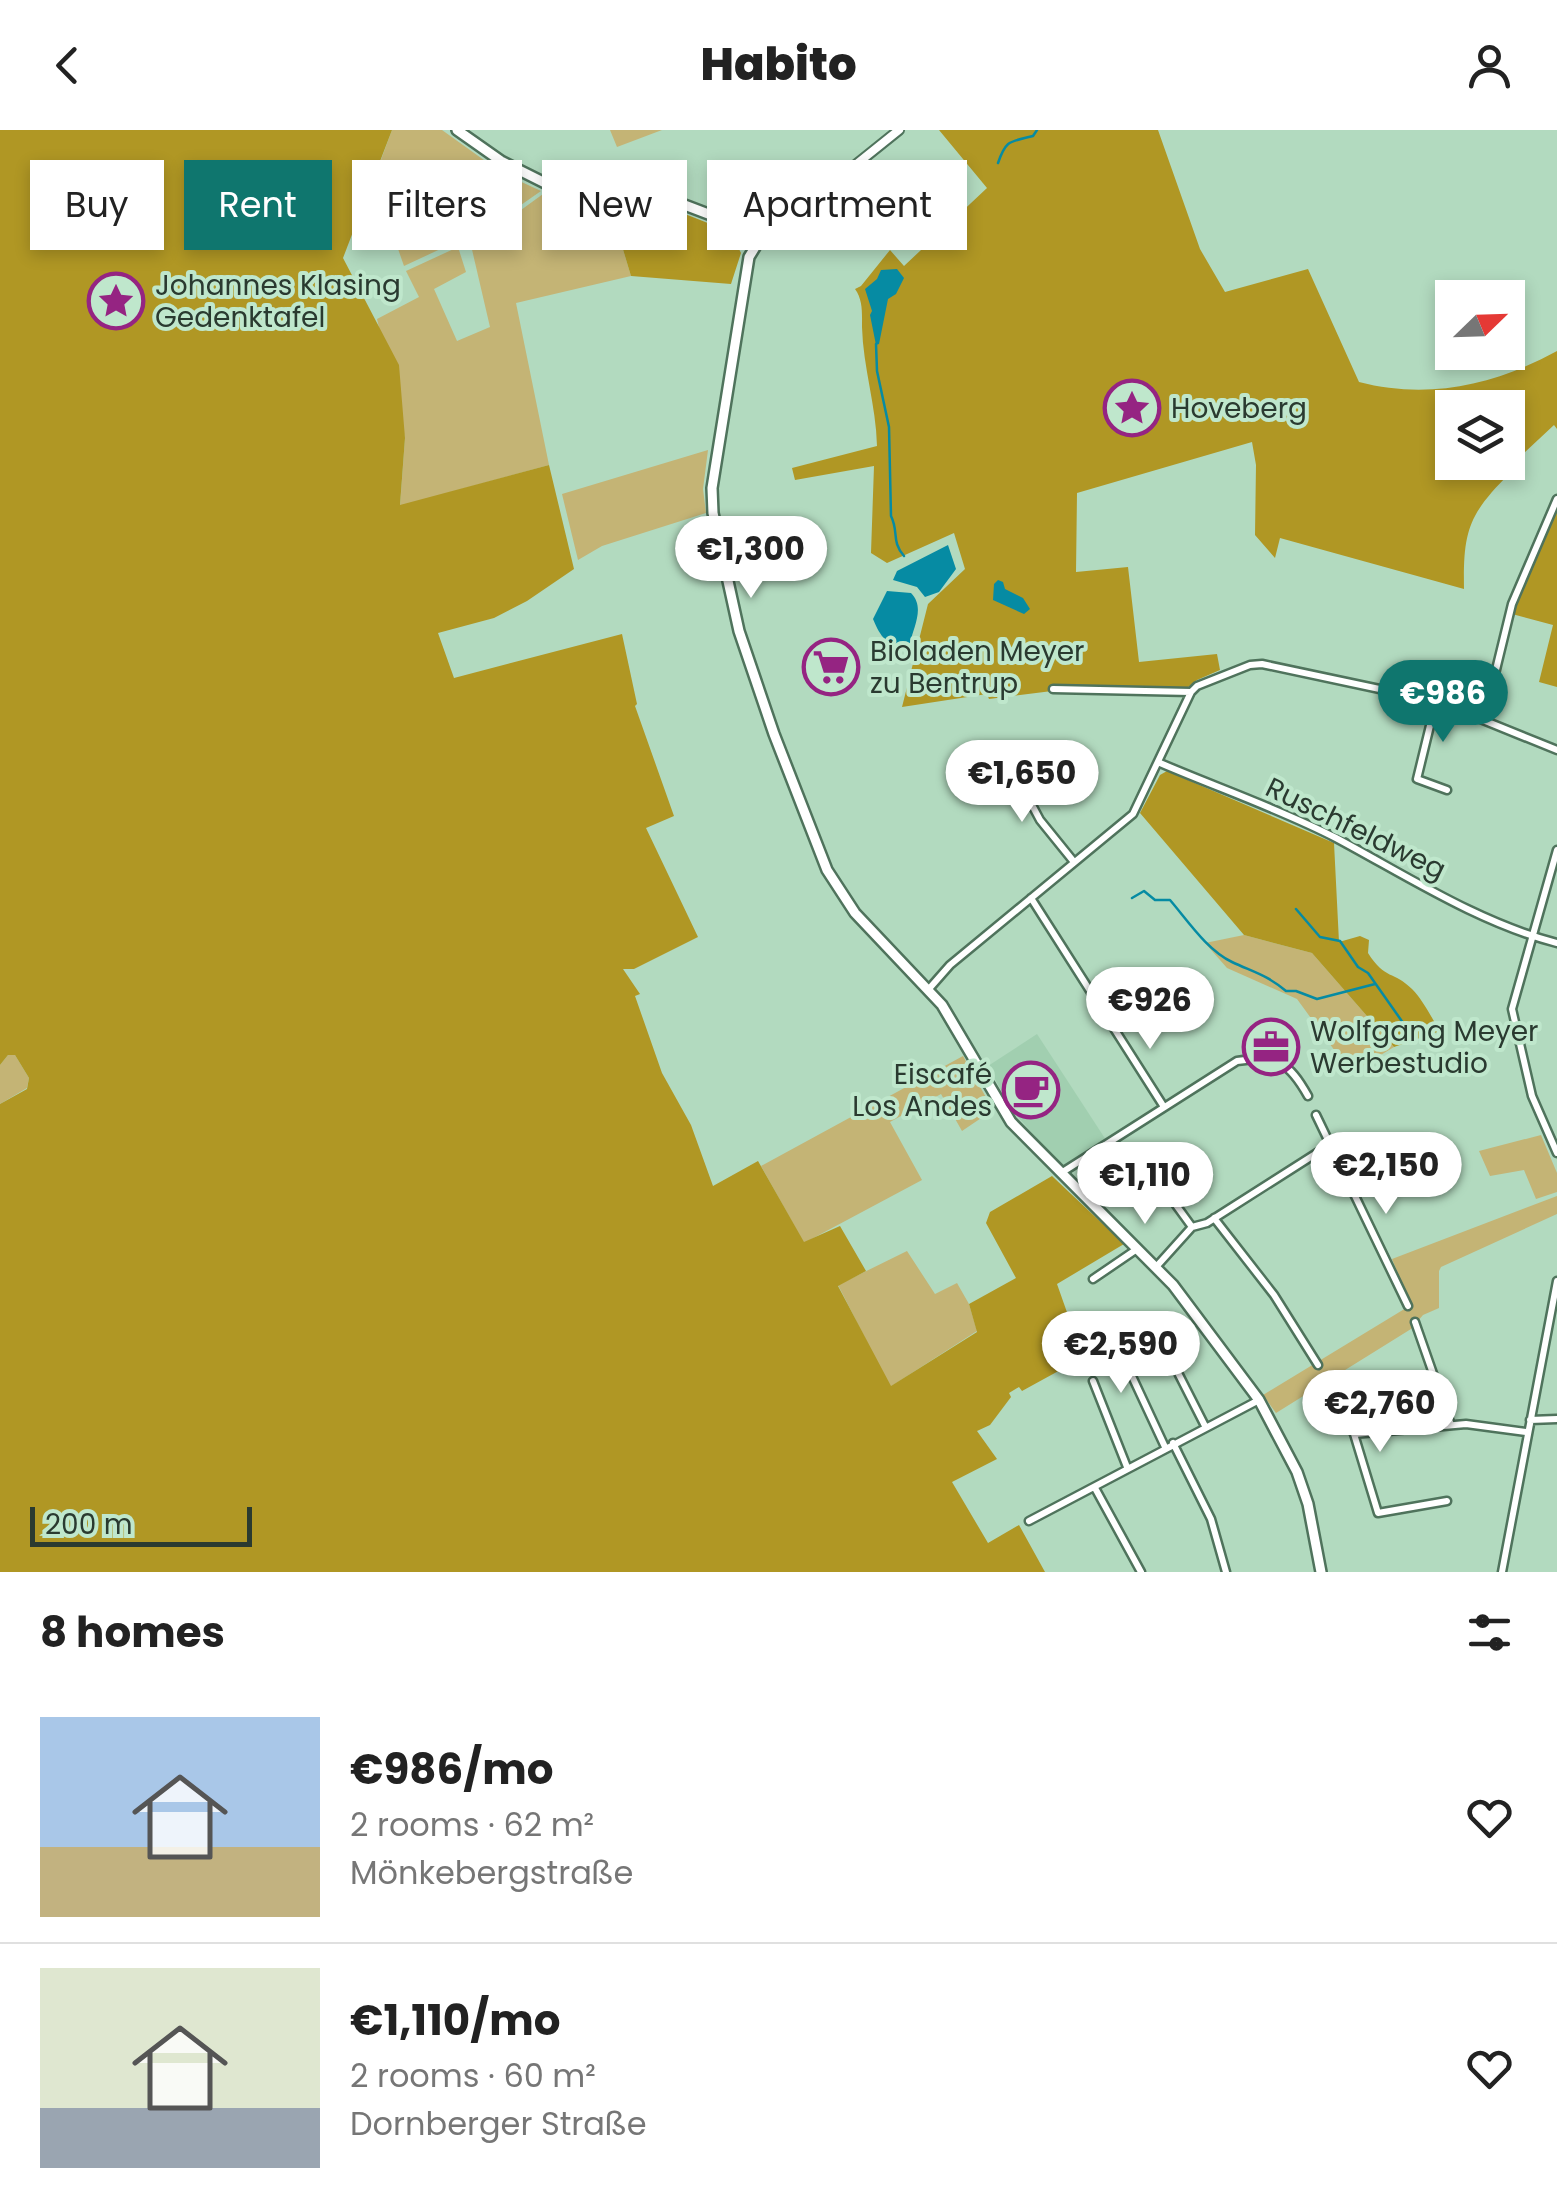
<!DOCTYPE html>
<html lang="en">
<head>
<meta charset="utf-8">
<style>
	body { margin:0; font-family:Poppins,sans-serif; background:#f6f6f6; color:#222; height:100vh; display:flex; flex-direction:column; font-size:38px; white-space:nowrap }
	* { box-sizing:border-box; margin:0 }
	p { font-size:32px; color:#767676 }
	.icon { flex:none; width:55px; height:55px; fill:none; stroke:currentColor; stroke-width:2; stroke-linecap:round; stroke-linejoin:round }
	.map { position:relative; height:1442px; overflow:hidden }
	.side { display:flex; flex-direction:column; background:#fff; flex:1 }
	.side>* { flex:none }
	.banner { position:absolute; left:30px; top:30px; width:1000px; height:90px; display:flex; gap:20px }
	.needle { width:65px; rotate:67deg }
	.tools { position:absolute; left:1435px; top:150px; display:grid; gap:20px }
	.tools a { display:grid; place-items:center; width:90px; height:90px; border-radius:0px; background:#fff; box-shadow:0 5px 15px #0003; font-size:50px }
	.scale { position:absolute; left:30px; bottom:25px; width:222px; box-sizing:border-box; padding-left:10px; border:5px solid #2a3a30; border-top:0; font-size:28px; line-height:35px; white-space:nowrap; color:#2a3a30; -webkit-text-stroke:8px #bfe7cc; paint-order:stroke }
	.price { position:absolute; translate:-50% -85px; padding:0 22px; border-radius:35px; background:#fff; color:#222; font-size:32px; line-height:65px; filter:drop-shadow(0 2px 5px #0008) }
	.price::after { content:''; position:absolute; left:50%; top:60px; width:30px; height:22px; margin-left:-15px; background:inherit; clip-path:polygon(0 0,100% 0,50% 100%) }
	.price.current { background:#0f766e; color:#fff }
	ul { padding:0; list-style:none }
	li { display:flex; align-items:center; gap:30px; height:250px; padding:0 40px }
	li+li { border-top:2px solid #e0e0e0 }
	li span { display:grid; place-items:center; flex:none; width:280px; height:200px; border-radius:0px; color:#555 }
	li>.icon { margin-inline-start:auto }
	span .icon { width:120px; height:120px; fill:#fffc; stroke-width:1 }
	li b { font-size:42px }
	h2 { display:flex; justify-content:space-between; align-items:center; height:120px; padding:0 40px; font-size:42px }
	.pill { padding:0 35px; border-radius:0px; background:#fff; box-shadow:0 5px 15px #0003; font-size:35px; line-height:90px }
	.pill.current { background:#0f766e; color:#fff }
	header { display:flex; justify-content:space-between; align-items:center; height:130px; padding:0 40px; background:#fff; font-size:45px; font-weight:800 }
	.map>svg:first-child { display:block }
	.built { fill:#a1cfb0 }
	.green { fill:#c4b475 }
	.forest { fill:#b09724; fill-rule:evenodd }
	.water { fill:#068ba3 }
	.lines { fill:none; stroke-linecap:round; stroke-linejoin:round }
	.stream { stroke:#068ba3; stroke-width:2.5 }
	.minor-casing { stroke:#4f735c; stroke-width:11 }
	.tertiary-casing { stroke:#4f735c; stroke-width:12 }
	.secondary-casing { stroke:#4f735c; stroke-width:14 }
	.minor { stroke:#fff; stroke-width:6 }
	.tertiary { stroke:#fff; stroke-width:8 }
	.secondary { stroke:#fff; stroke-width:9 }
	.labels { text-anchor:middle; stroke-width:8; stroke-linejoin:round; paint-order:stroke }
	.poi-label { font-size:28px; fill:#2a3a30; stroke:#bfe7cc; text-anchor:start }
	.street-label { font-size:28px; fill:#2a3a30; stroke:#bfe7cc }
</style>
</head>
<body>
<header><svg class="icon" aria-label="back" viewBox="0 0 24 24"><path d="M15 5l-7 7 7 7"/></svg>Habito<svg class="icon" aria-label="person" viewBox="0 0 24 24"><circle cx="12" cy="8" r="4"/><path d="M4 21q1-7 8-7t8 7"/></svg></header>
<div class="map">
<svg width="1557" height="1442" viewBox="0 0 1557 1442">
	<rect width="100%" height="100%" fill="#b2dabf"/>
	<path class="built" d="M1037,904L1106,1010L1064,1039L1011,979L988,936Z"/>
	<path class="green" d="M392,0H442L502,43L541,61L492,95L404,136L397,116L387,118L362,81Z
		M610,0H662L617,17Z
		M543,64L602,73L617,70L612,83L631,146L516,173L549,335L400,376L405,308L377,189L419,167L406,141L458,117L466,142L434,159L457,211L490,197L470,111L495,99Z
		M708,320L703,359L706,383L602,416L578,430L562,364Z
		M1244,805L1312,823L1394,917L1351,943L1297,869L1227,838L1205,813Z
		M8,925H15L29,948L27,958L0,974V935Z
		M963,926L993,980L962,1001L941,964L890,992L922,1050L804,1113L761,1036Z
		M1541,1005L1557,1043V1062L1536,1069L1524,1040L1490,1046L1479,1021Z
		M1557,1066V1084L1441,1137L1439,1141V1178L1423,1185L1411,1199L1276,1283L1263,1265L1411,1175L1392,1129Z
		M907,1121L935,1164L957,1153L969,1174L977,1201L890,1257L838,1155Z"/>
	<path class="forest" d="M0,0H392L343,128L399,235L405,308L400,375L549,335L574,439L527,471L494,488L438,503L454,548L622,504L637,574L635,576L674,686L646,698L698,807L634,839H623L640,864L635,866L662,943L691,995L713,1056L758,1031L804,1112L840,1096L866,1141L838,1156L891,1256L977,1202L969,1174L1016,1148L986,1093L990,1082L1052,1046L1124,1114L1057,1154L1069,1188L1078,1184L1084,1227L1022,1261L1019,1257L1009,1263L1011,1267L990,1295L977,1301L997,1329L952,1352L988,1413L1019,1395L1045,1442H0V974L27,959L29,948L15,925H8L0,935Z
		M939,0H1158L1200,119L1225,162L1308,139L1359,252C1428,270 1495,255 1557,221V299L1554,295L1509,337L1511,342C1469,384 1463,399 1464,459L1280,408L1275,428L1255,405L1256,335L1252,312L1077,363L1076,442L1128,437L1139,532L1217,524L1220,540L1197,550L1187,558L1051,557L1052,561L989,569L987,564L902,577L928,474L965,439L954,403L887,433L871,423L874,336L795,350L792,338L877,316C876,275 863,237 862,197C862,183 863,170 855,159L861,156L890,120L904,136L987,58ZM1452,278H1508V332H1452Z
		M617,70C658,71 694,87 731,103L741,123L731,154L631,146L612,83Z
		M1557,373V557L1539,552L1553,495L1512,484Z
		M1167,641L1334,713L1339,812L1360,806L1369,810L1368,823C1385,850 1394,841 1412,859C1423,870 1431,887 1440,901L1394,917L1312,823L1244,805L1140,683L1160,645Z"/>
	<path class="water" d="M897,139L904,148L896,164L888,169L879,214L876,215L870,185L872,181L865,159L877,149L881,140Z
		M948,415L956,439L939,462L925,467L917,457L893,450L897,441Z
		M998,450L1003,452L1005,459L1023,468L1030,479L1024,484L993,470L994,454Z
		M887,461L911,463C925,477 914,496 910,513C889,521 880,506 873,489Z"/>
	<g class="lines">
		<path class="stream" d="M998,33C1006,10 1009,12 1033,6L1037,0
			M876,214L877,241L889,297L891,386C899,402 891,411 904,426
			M1132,768L1144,761L1155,770H1170C1188,791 1207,820 1232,832C1253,842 1267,845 1286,861H1296L1317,869L1375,854
			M1296,779L1320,807L1340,811L1358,837L1368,843L1413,907"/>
		<g class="minor-casing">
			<path id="minor" d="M1053,559L1191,562
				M1436,571L1417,649L1447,660
				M1484,589L1512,474L1557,369
				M1009,632L1040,690L1074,732
				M1160,633C1218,658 1280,679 1336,708C1407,746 1479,793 1557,813
				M1557,720L1512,879L1532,966L1557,1023
				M1031,768L1164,977
				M928,860L950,835L1133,684L1191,562L1197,556L1250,535L1262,534L1436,571L1557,620
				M1316,985L1408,1176
				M1061,1043L1237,931C1277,925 1289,932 1308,966
				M1176,1075L1192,1097
				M1214,1088L1274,1165L1318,1235
				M1156,1137L1192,1097L1207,1093L1331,1014
				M1093,1149L1137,1119
				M1415,1192L1451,1295
				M1110,1199L1165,1317
				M1173,1233L1205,1296
				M1093,1251L1127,1337
				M1327,1251L1354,1304L1378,1383L1447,1371
				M1530,1290L1557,1289
				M1354,1304L1466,1294L1526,1302
				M1173,1313L1211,1389L1226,1442
				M1095,1358L1141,1442
				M1029,1391L1259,1270
				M1502,1442L1557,1151"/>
		</g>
		<g class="tertiary-casing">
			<path id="tertiary" d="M757,114L899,0"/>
		</g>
		<g class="secondary-casing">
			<path id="secondary" d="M457,0L501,31L547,54L682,74L724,90L757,114L749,127L712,358L713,383L739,501L774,604L827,740L855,783L942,875L1011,992L1173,1155L1259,1270L1297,1342L1308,1374L1321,1442"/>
		</g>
		<use href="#minor" class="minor"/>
		<use href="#tertiary" class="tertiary"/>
		<use href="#secondary" class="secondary"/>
	</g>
	<defs>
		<g id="sight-ring" transform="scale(2.875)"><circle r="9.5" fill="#bfe7cc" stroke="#952482" stroke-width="1.5"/><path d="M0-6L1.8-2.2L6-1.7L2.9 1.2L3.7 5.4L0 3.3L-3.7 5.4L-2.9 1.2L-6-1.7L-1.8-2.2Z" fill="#952482"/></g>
		<g id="supermarket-ring" transform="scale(2.875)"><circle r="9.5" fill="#bfe7cc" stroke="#952482" stroke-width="1.5"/><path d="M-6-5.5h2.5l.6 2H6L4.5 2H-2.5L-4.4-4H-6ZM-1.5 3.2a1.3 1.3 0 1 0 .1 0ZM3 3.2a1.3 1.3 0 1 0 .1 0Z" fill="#952482"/></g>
		<g id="office-ring" transform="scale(2.875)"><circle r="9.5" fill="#bfe7cc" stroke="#952482" stroke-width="1.5"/><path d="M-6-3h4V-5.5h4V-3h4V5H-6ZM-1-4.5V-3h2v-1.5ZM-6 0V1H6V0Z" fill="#952482"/></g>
		<g id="cafe-ring" transform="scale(2.875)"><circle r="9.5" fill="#bfe7cc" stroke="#952482" stroke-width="1.5"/><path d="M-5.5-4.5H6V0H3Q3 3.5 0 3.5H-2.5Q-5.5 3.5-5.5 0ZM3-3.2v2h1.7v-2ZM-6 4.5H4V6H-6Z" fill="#952482"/></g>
	</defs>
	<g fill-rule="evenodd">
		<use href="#sight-ring" x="116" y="171"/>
		<use href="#sight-ring" x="1132" y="278"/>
		<use href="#supermarket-ring" x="831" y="537"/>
		<use href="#office-ring" x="1271" y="917"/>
		<use href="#cafe-ring" x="1031" y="960"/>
	</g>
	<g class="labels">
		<g class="poi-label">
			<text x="155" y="165">Johannes Klasing<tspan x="155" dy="32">Gedenktafel</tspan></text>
			<text x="1171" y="288">Hoveberg</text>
			<text x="870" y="531">Bioladen Meyer<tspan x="870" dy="32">zu Bentrup</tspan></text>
			<text x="1310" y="911">Wolfgang Meyer<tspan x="1310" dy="32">Werbestudio</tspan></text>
			<text x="992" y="954" text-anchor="end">Eiscafé<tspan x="992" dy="32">Los Andes</tspan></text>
		</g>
		<g class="street-label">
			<text transform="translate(1356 698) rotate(26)" y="10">Ruschfeldweg</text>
		</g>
	</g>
</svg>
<div class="tools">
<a><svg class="needle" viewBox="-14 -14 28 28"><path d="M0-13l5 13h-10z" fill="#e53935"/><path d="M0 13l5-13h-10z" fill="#767676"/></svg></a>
<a><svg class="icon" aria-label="layers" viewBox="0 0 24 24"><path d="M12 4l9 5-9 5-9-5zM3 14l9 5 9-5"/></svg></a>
</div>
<div class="scale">200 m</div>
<b class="price" style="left:751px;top:471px">€1,300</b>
<b class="price current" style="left:1443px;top:615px">€986</b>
<b class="price" style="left:1022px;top:695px">€1,650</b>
<b class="price" style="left:1150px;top:922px">€926</b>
<b class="price" style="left:1386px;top:1087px">€2,150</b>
<b class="price" style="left:1145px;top:1097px">€1,110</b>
<b class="price" style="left:1121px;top:1266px">€2,590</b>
<b class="price" style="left:1380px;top:1325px">€2,760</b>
<div class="banner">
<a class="pill">Buy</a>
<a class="pill current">Rent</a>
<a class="pill">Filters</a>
<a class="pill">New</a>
<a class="pill">Apartment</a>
</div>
</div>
<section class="side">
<h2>8 homes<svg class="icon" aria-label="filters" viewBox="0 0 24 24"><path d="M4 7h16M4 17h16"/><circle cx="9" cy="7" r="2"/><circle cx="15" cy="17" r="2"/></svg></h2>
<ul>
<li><span style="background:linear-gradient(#a9c7e8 65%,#c2b280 0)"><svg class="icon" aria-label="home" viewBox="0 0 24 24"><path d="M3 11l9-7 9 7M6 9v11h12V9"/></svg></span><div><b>€986/mo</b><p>2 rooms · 62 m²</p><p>Mönkebergstraße</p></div><svg class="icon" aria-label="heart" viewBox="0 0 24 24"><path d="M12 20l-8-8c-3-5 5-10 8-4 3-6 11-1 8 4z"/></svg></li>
<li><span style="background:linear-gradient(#dfe7d0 70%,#9aa5b1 0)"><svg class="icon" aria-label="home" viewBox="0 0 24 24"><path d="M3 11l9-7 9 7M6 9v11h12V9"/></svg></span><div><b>€1,110/mo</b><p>2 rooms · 60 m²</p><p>Dornberger Straße</p></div><svg class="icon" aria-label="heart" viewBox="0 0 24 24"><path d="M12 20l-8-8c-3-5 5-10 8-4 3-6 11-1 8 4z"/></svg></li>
</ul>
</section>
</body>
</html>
